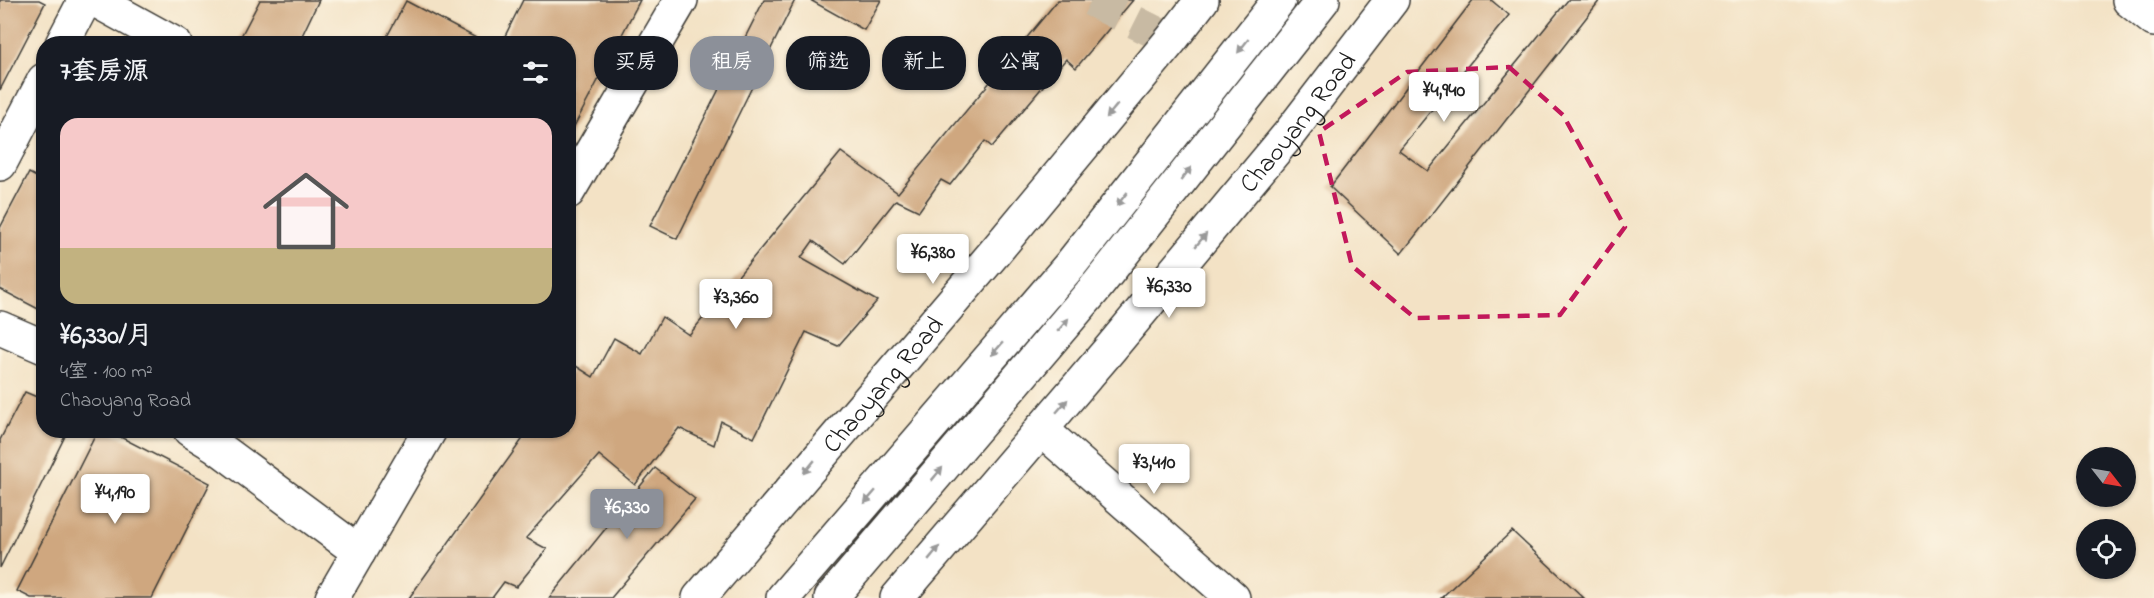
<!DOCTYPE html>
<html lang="zh">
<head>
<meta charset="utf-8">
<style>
	body { margin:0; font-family:"Indie Flower","LXGW WenKai TC",sans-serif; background:#242831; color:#f1f3f6; height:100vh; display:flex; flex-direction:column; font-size:22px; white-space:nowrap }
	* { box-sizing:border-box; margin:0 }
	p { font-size:20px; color:#9ea1a6 }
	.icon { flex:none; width:33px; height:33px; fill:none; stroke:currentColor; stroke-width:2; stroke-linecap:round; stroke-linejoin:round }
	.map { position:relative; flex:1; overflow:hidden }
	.panel { position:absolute; left:36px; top:36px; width:540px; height:402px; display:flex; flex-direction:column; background:#171b24; border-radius:24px; box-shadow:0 2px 4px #0004 }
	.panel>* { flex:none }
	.guide { position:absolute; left:594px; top:36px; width:570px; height:54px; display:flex; gap:12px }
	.needle { width:39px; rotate:121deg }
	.fabs { position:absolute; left:2076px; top:447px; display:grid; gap:12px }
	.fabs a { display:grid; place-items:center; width:60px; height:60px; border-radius:50%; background:#171b24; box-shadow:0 2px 4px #0004; font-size:30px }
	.price { position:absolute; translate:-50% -51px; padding:0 14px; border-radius:6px; background:#fff; color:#222; font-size:20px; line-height:39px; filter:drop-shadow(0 2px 3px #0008) }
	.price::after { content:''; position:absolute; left:50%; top:36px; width:18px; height:14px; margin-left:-9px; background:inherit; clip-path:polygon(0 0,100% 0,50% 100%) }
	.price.selected { background:#8c9099; color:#fff }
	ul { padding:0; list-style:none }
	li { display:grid; align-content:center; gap:12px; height:318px; padding:0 24px }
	li span { display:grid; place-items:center; height:186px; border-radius:18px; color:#555 }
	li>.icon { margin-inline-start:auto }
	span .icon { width:108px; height:108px; fill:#fffc; stroke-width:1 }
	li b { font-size:26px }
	h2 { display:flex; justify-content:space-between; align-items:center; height:72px; padding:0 24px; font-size:26px }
	.chip { padding:0 21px; border-radius:24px; background:#171b24; box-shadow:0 2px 4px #0004; font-size:21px; line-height:54px }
	.chip.selected { background:#8c9099; color:#fff }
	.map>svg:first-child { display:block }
	.building { fill:#cfa77f }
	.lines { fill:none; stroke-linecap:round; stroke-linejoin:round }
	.minor-tunnel { stroke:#c8baa3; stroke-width:33; stroke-dasharray:33 16; stroke-linecap:butt }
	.minor-casing { stroke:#3c3a35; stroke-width:36 }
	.highway-casing { stroke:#3c3a35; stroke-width:36 }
	.minor { stroke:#fff; stroke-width:33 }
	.highway { stroke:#fff; stroke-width:33 }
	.oneway { fill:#999 }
	.marked { fill:none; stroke:#c2185b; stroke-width:4.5; stroke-dasharray:12 8; stroke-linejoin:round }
	.labels { text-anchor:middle; stroke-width:5; stroke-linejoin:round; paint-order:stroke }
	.street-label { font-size:26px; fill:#1c1c1c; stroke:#fcf5e5 }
</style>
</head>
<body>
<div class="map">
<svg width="2154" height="598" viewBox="0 0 2154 598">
	<rect width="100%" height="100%" fill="#fcf5e5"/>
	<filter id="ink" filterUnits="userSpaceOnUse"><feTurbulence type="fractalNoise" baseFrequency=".0167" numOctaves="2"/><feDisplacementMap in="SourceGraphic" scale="12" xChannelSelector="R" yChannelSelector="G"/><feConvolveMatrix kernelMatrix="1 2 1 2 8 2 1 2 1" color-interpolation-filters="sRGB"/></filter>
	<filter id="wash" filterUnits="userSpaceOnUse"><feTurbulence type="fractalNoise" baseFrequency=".008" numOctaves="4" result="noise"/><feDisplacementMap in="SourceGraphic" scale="24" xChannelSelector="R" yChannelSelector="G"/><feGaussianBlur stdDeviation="1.35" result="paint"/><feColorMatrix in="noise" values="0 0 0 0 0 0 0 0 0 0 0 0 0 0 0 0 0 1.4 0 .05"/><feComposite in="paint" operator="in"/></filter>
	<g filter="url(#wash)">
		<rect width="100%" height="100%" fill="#f3e2c5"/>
		<g id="blocks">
			<path class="building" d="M0,0H39L45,3L0,90Z
				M260,0H319L298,44L238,42Z
				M523,0H640L568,138V44H501Z
				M764,0H795L677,239L650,226Z
				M810,0H881L864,30Z
				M1058,0H1133L1076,68L1066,59L992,147L985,141L950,185L941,180L919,211L896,200L845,264L813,241L801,258L877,301L838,346L806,332L754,438L721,421L714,445L679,428L635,485L599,455L526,538L547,549L516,587L504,582L492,598H409L529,430H568V376L576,366L593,377L614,338L642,354L662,317L689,335L841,152L898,193Z
				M1473,0H1491L1509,15L1399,150L1428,171L1568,0H1600L1401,254L1330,187Z
				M406,1L480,40L478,44H383Z
				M29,173L44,181V312L0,289V228Z
				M25,392L44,400V430H68L0,568V440Z
				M98,430H107L210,483L152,598H31L17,591Z
				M655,468L695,499L611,598H549Z
				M1512,531L1584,598H1441Z"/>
		</g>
	</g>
	<g filter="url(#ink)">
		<use href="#blocks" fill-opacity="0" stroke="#3c3a35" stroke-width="1.5"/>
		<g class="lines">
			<path class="minor-tunnel" d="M1091,0L1171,40"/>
			<g class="minor-casing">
				<g id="minor">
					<path d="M95,0L175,44"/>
					<path d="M2129,0L2154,20"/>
					<path d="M62,44L85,0"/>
					<path d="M0,164L44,80"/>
					<path d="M568,192L681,0"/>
					<path d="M0,328L44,347"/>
					<path d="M1041,429L1233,598"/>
					<path d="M190,430L216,446L359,552"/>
					<path d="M332,598L430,430"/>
					<path id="s1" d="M699,598L995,252L1171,40L1202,0"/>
					<path id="s2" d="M897,598L1110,349L1289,134L1392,0"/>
				</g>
			</g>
			<g class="highway-casing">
				<path id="highway" d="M783,598L1071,264L1279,0
					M831,598L1097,286L1323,0"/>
			</g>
			<use href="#minor" class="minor"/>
			<use href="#highway" class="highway"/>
		</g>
		<defs><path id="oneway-solid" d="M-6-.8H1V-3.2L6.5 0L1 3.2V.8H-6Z" transform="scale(1.5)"/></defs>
		<g class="oneway">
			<use href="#oneway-solid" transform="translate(1243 46) rotate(128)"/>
			<use href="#oneway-solid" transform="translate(1112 111) rotate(130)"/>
			<use href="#oneway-solid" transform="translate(1186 174) rotate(-52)"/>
			<use href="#oneway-solid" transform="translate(1122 199) rotate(128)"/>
			<use href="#oneway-solid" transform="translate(1201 240) rotate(-50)"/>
			<use href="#oneway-solid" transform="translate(1063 325) rotate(-50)"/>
			<use href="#oneway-solid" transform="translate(997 349) rotate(131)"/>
			<use href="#oneway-solid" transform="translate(1062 406) rotate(-49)"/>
			<use href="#oneway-solid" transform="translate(809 467) rotate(130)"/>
			<use href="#oneway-solid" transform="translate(937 474) rotate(-50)"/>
			<use href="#oneway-solid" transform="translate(870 497) rotate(131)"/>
			<use href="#oneway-solid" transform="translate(934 553) rotate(-50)"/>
		</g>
	</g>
	<path class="marked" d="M1509,67L1563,115L1625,227L1560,315L1415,318L1352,266L1319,132L1407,72Z"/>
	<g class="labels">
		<g class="street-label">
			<text dy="9" stroke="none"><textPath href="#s2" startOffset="622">Chaoyang Road</textPath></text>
			<text dy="9" stroke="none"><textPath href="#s1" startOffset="282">Chaoyang Road</textPath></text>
		</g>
	</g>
</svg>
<div class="fabs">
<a><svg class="needle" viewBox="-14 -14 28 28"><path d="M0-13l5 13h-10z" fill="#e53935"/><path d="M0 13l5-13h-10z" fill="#9ea1a6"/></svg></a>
<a><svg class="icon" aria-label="locate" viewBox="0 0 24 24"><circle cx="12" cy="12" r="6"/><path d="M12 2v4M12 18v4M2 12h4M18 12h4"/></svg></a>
</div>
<b class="price" style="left:1444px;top:123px">¥4,940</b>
<b class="price" style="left:933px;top:285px">¥6,380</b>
<b class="price" style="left:1169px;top:319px">¥6,330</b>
<b class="price" style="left:736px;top:330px">¥3,360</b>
<b class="price" style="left:1154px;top:495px">¥3,410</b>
<b class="price" style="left:115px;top:525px">¥4,190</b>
<b class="price selected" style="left:627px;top:540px">¥6,330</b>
<div class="guide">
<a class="chip">买房</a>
<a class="chip selected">租房</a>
<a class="chip">筛选</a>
<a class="chip">新上</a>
<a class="chip">公寓</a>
</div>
<section class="panel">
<h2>7套房源<svg class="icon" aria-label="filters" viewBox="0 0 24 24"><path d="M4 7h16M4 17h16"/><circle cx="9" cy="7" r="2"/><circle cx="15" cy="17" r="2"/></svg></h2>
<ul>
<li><span style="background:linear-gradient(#f6c9c9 70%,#c2b280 0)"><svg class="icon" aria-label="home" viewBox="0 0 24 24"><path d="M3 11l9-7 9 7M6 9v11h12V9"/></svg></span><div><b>¥6,330/月</b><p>4室 · 100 m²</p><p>Chaoyang Road</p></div></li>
</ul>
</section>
</div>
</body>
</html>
